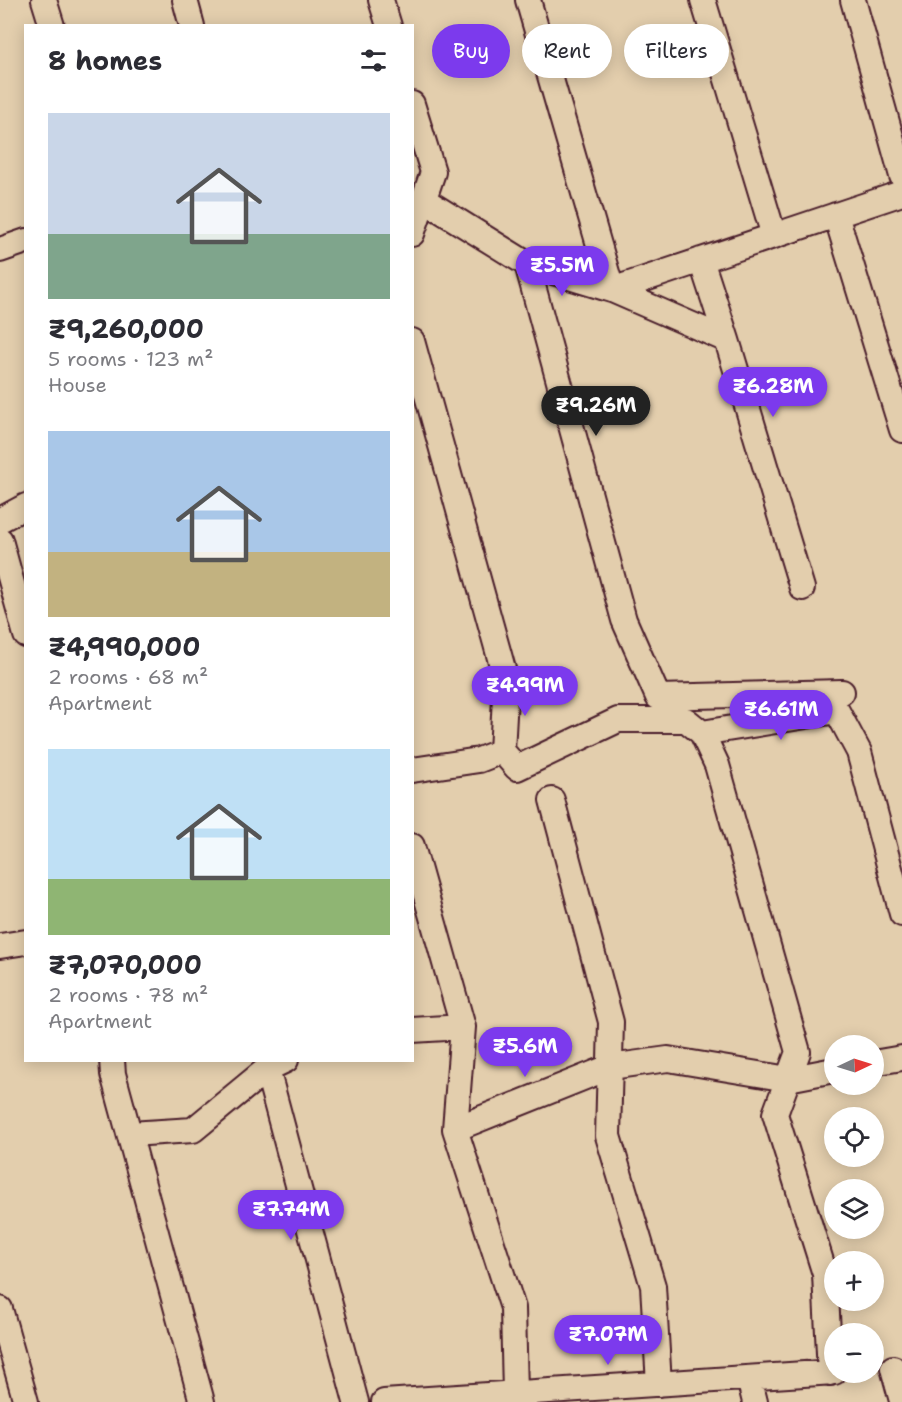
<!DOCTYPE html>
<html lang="en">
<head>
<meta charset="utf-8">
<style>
	body { margin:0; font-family:"Shantell Sans",sans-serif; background:#f2f2f3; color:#2b2b33; height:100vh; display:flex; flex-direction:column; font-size:22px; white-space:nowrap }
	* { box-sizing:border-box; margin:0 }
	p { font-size:20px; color:#7c7c81 }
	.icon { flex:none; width:33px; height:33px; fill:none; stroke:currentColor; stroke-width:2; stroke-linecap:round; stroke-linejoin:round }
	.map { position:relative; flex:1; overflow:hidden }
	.sheet { position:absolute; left:24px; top:24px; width:390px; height:1038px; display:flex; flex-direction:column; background:#fff; border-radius:0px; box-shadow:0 3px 15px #0003 }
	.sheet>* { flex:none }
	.top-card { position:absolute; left:432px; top:24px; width:380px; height:54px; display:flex; gap:12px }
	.needle { width:39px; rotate:86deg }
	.tools { position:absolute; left:824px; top:1035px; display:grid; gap:12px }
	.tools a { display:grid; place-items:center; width:60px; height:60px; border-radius:50%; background:#fff; box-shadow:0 3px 15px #0003; font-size:30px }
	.price { position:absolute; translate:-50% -51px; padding:0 14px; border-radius:21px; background:#7c3aed; color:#fff; font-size:20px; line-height:39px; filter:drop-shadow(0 2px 3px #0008) }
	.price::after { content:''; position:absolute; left:50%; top:36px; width:18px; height:14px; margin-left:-9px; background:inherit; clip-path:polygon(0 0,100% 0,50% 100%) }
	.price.current { background:#222; color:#fff }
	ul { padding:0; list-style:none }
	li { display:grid; align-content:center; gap:12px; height:318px; padding:0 24px }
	li span { display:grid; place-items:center; height:186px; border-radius:0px; color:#555 }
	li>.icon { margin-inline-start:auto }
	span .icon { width:108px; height:108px; fill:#fffc; stroke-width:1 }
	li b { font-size:26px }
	h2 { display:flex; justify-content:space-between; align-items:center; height:72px; padding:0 24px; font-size:26px }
	.tag { padding:0 21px; border-radius:27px; background:#fff; box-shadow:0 3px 15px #0003; font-size:21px; line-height:54px }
	.tag.current { background:#7c3aed; color:#fff }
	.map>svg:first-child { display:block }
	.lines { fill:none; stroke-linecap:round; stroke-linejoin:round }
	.minor-casing { stroke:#4a1f2b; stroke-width:28 }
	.minor { stroke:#e3cead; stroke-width:24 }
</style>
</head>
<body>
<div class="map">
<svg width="902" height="1402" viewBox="0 0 902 1402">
	<rect width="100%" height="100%" fill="#e3cead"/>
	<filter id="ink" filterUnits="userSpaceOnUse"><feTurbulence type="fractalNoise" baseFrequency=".0167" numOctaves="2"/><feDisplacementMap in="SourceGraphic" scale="12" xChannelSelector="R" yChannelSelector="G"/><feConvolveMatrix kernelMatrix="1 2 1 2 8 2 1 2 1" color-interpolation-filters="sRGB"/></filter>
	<g filter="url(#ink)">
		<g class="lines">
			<g class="minor-casing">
				<path id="minor" d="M44,0L52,26
					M185,0L192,26
					M381,0L389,26
					M528,0L612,290L902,193
					M703,0L774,236
					M853,0L902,176
					M412,104L433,172L412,234
					M424,200L527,264L612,290L727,340
					M836,215L902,430
					M0,250L26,241
					M701,260L727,340L802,588
					M527,264L624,620L658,697L842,692
					M412,341L506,680L502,751
					M0,520L26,506
					M0,540L26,635
					M702,733L837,711L859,752L902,914
					M412,770L479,760L502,751L517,768L618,720H686L702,733L717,765L798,1052L775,1114L825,1274L830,1373
					M552,800L611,1022L608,1136L653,1286L659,1384
					M412,846L463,1027L455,1129L513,1308L515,1393
					M0,946L26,942
					M412,1030L463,1027
					M112,1060L113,1074L202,1402
					M873,1063L902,1058
					M267,1069L356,1402
					M455,1129L610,1067L668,1059L788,1079L834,1070
					M130,1134L193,1130L267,1069L286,1060
					M0,1309L26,1402
					M893,1368L902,1401
					M749,1378L755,1402
					M384,1402L834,1372"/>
			</g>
			<use href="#minor" class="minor"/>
		</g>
	</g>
</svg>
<div class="tools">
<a><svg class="needle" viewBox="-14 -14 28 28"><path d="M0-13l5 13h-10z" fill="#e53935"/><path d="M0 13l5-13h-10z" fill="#7c7c81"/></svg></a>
<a><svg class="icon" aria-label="locate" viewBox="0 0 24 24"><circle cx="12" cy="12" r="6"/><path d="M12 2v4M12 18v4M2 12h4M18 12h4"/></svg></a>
<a><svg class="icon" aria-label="layers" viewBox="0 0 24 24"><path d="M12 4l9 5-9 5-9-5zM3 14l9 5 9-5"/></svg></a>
<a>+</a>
<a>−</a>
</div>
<b class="price" style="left:562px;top:297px">₹5.5M</b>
<b class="price" style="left:773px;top:418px">₹6.28M</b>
<b class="price current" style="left:596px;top:437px">₹9.26M</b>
<b class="price" style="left:525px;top:717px">₹4.99M</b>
<b class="price" style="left:781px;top:741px">₹6.61M</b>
<b class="price" style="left:525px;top:1078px">₹5.6M</b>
<b class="price" style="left:291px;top:1241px">₹7.74M</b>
<b class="price" style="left:608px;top:1366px">₹7.07M</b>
<div class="top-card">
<a class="tag current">Buy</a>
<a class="tag">Rent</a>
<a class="tag">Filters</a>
</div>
<section class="sheet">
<h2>8 homes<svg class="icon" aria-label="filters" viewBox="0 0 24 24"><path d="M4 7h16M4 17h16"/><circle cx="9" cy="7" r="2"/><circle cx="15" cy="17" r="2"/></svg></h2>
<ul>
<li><span style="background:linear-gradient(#c9d6e8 65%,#7fa58c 0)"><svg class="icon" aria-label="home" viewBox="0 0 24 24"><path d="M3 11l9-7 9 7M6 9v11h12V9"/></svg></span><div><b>₹9,260,000</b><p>5 rooms · 123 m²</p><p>House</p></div></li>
<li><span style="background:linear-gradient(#a9c7e8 65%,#c2b280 0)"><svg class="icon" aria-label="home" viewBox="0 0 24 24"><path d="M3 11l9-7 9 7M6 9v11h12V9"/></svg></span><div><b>₹4,990,000</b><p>2 rooms · 68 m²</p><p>Apartment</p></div></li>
<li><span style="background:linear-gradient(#bfe0f5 70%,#8fb573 0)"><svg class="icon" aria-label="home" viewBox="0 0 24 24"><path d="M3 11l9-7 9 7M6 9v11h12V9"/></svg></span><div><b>₹7,070,000</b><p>2 rooms · 78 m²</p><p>Apartment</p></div></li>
</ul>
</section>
</div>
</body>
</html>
